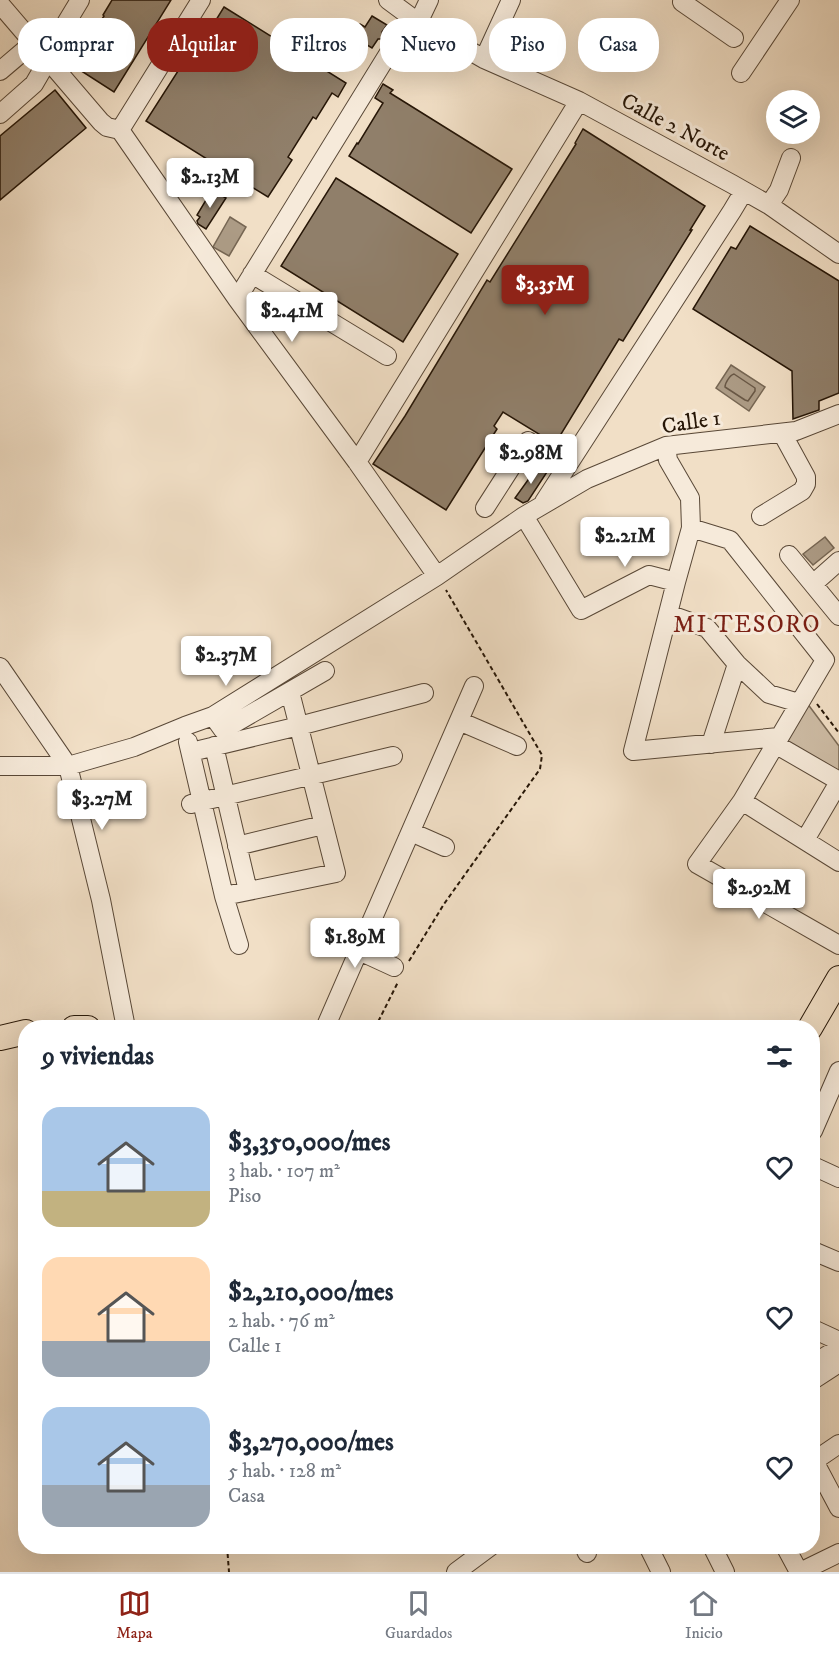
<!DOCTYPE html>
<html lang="es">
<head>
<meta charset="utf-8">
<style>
	body { margin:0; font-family:"IM FELL DW Pica",serif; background:#f6f6f7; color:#1f2937; height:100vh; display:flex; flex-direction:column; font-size:22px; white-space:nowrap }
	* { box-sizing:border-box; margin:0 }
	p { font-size:20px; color:#747a83 }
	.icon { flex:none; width:33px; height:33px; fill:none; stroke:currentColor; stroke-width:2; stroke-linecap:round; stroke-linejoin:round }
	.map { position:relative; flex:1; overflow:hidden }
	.details { position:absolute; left:18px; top:1020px; width:802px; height:534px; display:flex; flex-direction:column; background:#fff; border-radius:24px; box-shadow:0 6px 24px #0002 }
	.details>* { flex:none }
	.top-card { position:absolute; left:18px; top:18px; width:804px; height:54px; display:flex; gap:12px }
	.tools { position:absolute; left:766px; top:90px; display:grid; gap:12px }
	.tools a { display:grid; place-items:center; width:54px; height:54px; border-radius:50%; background:#fff; box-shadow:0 6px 24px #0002; font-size:30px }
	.price { position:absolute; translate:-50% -51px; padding:0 14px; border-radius:6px; background:#fff; color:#222; font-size:20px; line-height:39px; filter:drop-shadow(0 2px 3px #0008) }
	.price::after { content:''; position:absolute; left:50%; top:36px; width:18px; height:14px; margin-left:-9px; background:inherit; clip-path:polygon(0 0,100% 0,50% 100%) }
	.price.on { background:#8f2418; color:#fff }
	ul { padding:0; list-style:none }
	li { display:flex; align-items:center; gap:18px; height:150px; padding:0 24px }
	li span { display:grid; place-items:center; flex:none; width:168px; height:120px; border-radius:18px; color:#555 }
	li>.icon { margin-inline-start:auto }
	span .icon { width:72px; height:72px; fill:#fffc; stroke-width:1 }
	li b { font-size:26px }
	h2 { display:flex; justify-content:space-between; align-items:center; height:72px; padding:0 24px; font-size:26px }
	.chip { padding:0 21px; border-radius:24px; background:#fff; box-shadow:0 6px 24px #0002; font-size:21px; line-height:54px }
	.chip.on { background:#8f2418; color:#fff }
	.dock { display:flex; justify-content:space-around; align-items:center; height:84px; border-top:2px solid #e0e1e3; background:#fff; font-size:16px; color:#747a83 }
	.dock a { display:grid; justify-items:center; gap:3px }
	.dock .on { color:#8f2418 }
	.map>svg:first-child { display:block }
	.green { fill:#cebda6; stroke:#7a6a56; stroke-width:1.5 }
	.water { fill:#ac9b85; stroke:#766653; stroke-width:1.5 }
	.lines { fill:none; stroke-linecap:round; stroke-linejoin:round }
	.shore { stroke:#695846; stroke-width:1.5 }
	.building { fill:#907f6a; stroke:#261607; stroke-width:1.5 }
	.minor-casing { stroke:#594837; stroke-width:20 }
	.major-casing { stroke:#261607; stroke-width:26 }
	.path { stroke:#261607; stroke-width:2; stroke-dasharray:4.5 3; stroke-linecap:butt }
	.minor { stroke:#f6eada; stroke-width:18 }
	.major { stroke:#f1dfc6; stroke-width:24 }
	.labels { text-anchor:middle; stroke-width:6; stroke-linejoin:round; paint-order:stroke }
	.street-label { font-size:22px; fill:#261607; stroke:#f6eada }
	.neighbourhood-label { font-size:24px; letter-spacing:1.5px; fill:#7a1f14; stroke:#f6eada }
</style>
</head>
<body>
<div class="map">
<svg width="839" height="1572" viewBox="0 0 839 1572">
	<rect width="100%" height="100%" fill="#f1dfc6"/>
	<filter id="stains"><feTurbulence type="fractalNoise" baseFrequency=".00333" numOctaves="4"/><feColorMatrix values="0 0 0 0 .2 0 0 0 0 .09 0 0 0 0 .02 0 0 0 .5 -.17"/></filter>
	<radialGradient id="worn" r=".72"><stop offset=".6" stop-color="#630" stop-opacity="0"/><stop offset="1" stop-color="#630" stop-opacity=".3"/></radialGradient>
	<path class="green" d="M807,703L839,746V781L781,747Z"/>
	<path class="water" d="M230,217L246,227L229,256L213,247Z
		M731,365L765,387L749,411L716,388Z
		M825,537L834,548L813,565L803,554Z"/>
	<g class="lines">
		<path class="shore" d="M734,374L755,388V391L748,401L745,400L725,387C725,383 730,375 734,374Z"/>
	</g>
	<path class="building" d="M112,0H171L114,92L72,65L104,16L103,15Z
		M224,7L346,83L338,97L332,93L316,119L313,117L288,157L292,160L268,197L146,121L180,68L176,65L184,51L187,53L202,30L208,33Z
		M372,16L387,25L382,32L384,39H378L372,48L352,36L360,24L365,27Z
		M383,84L393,90L390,93L512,169L471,233L349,156L357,143L358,144L383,103L375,98Z
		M55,90L86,128L0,200V136Z
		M583,129L705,206L690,230H692L623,341L619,339L555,444L503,412L494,426L497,429L446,510L373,464L405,416L487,280L490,282L576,144L575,143Z
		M336,178L458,254L403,342L281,266Z
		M212,190L226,198L206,229L198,224L197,221L200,217L197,215Z
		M750,226L839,281V393L819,401V410L793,419L792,371L693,309L731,247L736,249Z
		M538,466L547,472L528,501L523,503L515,498Z"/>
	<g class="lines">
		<g class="minor-casing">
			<path id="minor" d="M388,0L411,17L484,59L579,101L732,184L769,205L839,254
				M683,0L682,2L734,38
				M0,4L101,122L107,127L120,130L237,299L357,462L437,576
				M419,21L429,0
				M484,59L511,0
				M0,71L33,43
				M741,73L790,0
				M0,114L34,84L41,72L45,58L80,0
				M120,130L201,0
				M769,205L779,190L791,158
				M252,274L387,356
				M237,299L411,17
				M666,446L668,460L690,498L691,528L676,582L633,751L779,737
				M357,462L579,101
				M544,502L732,211L744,191
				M485,508L528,441L566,465
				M524,516L581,610L649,575L676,582
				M761,516L802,491L806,484V477L782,433
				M691,528L730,540L825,660L742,801L697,864L839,945
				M789,555L839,616
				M813,584L839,561
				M668,614L707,628L737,664L769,694L799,703
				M0,667L68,766L101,900L126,1028
				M213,716L223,730L325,671
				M459,721L517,746
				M188,742L224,896L239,945
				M711,744L737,664
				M775,744L839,781
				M214,746L248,891
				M191,752L299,726L424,693
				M0,766H68L134,747L185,726L213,716L437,576L524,516L587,479L666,446L796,431L839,414
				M742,801L839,862
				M191,804L393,756
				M411,832L445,847
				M805,840L839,782
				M237,846L323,825
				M224,896L336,873L290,692
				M331,938L394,967
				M325,1028L474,686
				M813,1131L839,1071
				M813,1166L839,1178
				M813,1251L839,1262
				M813,1329L839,1341
				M813,1364L839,1348
				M813,1380L839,1363
				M813,1459L839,1508
				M814,1461L839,1444
				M584,1546L587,1553
				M648,1546L661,1572
				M712,1546L725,1572
				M785,1546L799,1572
				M456,1572L491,1546
				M800,1572L839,1553"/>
		</g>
		<g class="major-casing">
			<path id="major" d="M74,1028H88
				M810,1028L839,978
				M0,1038L26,1032"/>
		</g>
		<path class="path" d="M817,704L839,733
			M409,961L444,904L540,769L542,755L446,590
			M375,1028L398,982
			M227,1546L229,1572"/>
		<use href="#minor" class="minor"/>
		<use href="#major" class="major"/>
	</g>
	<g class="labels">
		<g class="street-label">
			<text transform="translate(676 126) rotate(28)" y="8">Calle 2 Norte</text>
			<text transform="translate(691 421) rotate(-9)" y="8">Calle 1</text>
		</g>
		<g class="neighbourhood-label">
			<text x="747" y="632">MI TESORO</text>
		</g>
	</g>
	<rect width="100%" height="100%" filter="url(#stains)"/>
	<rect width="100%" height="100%" fill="url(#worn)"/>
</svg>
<div class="tools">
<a><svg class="icon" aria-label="layers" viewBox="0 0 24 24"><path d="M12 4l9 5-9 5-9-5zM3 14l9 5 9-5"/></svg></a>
</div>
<b class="price" style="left:210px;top:209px">$2.13M</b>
<b class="price on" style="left:545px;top:316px">$3.35M</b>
<b class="price" style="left:292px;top:343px">$2.41M</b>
<b class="price" style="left:531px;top:485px">$2.98M</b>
<b class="price" style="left:625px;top:568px">$2.21M</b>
<b class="price" style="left:226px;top:687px">$2.37M</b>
<b class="price" style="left:102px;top:831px">$3.27M</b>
<b class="price" style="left:759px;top:920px">$2.92M</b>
<b class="price" style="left:355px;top:969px">$1.89M</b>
<div class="top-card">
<a class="chip">Comprar</a>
<a class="chip on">Alquilar</a>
<a class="chip">Filtros</a>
<a class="chip">Nuevo</a>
<a class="chip">Piso</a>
<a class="chip">Casa</a>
</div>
<section class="details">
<h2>9 viviendas<svg class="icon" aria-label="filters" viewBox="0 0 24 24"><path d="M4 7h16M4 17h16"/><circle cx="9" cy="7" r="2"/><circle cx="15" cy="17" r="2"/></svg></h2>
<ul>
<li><span style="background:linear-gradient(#a9c7e8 70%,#c2b280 0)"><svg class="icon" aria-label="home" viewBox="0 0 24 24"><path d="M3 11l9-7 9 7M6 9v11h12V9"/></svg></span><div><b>$3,350,000/mes</b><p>3 hab. · 107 m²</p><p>Piso</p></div><svg class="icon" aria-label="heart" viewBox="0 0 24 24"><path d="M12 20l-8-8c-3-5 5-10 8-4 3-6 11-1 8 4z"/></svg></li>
<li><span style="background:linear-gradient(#ffd9b3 70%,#9aa5b1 0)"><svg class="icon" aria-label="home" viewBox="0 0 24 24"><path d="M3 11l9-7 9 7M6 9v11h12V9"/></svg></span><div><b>$2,210,000/mes</b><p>2 hab. · 76 m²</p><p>Calle 1</p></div><svg class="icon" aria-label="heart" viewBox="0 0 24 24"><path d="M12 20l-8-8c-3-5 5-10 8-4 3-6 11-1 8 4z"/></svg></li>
<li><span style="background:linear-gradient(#a9c7e8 65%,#9aa5b1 0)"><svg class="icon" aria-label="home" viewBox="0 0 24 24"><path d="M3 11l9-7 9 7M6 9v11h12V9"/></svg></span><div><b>$3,270,000/mes</b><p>5 hab. · 128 m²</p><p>Casa</p></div><svg class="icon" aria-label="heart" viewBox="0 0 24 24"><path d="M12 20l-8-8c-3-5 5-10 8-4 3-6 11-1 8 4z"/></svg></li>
</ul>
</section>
</div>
<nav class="dock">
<a class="on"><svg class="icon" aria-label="map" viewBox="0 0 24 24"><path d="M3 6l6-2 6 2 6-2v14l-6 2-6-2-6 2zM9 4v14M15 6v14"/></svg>Mapa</a>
<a><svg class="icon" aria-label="saved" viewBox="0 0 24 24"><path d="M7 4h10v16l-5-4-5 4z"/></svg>Guardados</a>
<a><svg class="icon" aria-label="home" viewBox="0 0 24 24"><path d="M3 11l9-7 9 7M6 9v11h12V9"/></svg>Inicio</a>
</nav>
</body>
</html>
